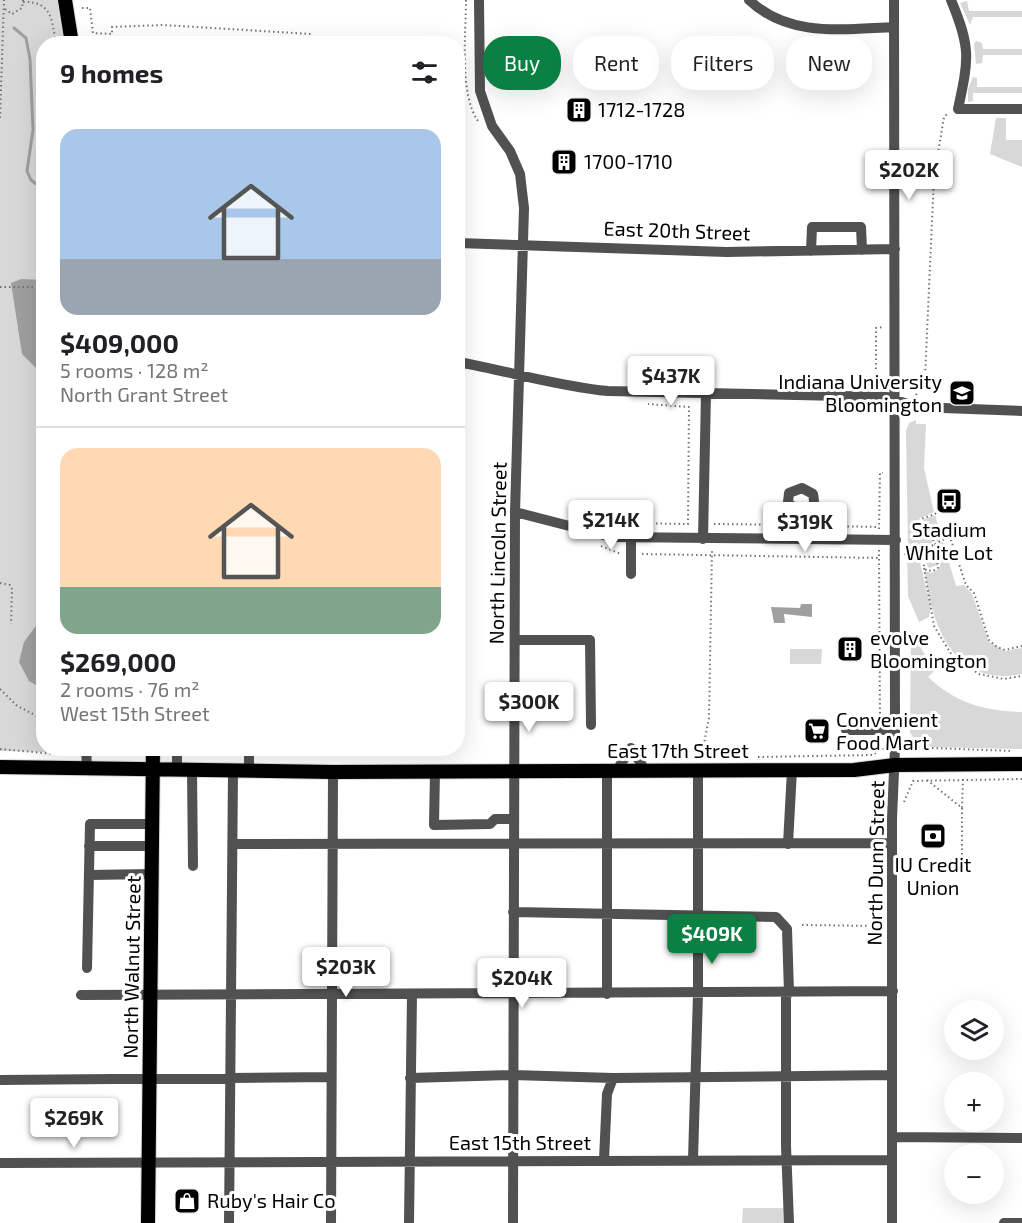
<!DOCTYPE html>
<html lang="en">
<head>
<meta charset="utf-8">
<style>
	body { margin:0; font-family:"Exo 2",sans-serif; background:#f6f6f6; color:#202124; height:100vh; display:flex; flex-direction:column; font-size:22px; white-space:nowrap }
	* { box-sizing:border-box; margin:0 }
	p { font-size:20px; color:#757577 }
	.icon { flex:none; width:33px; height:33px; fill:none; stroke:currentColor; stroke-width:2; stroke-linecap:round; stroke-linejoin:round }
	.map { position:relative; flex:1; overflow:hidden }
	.drawer { position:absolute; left:36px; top:36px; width:429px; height:720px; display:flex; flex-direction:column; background:#fff; border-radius:24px; box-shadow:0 6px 24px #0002 }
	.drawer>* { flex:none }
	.top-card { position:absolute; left:483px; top:36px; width:448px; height:54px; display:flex; gap:12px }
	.fabs { position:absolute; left:944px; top:1000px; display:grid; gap:12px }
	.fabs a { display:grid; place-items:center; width:60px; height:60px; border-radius:50%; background:#fff; box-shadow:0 6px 24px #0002; font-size:30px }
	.price { position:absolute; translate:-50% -51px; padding:0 14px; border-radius:6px; background:#fff; color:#222; font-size:20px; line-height:39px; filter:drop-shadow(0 2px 3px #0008) }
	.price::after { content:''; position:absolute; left:50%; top:36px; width:18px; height:14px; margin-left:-9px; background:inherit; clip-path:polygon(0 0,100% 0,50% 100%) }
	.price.current { background:#0b8043; color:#fff }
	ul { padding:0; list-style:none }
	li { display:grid; align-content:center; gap:12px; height:318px; padding:0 24px }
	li+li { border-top:2px solid #e0e0e0 }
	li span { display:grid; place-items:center; height:186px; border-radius:18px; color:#555 }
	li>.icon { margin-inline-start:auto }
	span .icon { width:108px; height:108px; fill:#fffc; stroke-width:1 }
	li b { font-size:26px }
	h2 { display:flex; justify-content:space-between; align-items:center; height:72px; padding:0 24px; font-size:26px }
	.pill { padding:0 21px; border-radius:24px; background:#fff; box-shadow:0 6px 24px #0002; font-size:21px; line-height:54px }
	.pill.current { background:#0b8043; color:#fff }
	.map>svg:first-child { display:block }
	.green { fill:#d8d8d8 }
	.water { fill:#9f9f9f }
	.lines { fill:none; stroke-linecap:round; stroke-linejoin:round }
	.stream { stroke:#9f9f9f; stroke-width:3 }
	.major-casing { stroke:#dbdbdb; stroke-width:16 }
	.path { stroke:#737373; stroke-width:2; stroke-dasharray:1.5 3; stroke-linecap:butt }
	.minor { stroke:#515151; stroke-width:10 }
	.major { stroke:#000; stroke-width:14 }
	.labels { text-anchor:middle; stroke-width:6; stroke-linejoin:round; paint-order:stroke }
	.poi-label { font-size:20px; fill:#000; stroke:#fff; text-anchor:start }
	.street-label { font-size:20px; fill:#000; stroke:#fff }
</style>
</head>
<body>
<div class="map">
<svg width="1022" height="1223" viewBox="0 0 1022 1223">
	<rect width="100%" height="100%" fill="#fff"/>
	<path class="green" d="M0,0H58L65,43L44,44V748L146,749L147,754L0,751Z
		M967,1L969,11H1022V17H973L970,25L960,3Z
		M976,41L982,43L983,49H1022V55H983L982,63L976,64L974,44Z
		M973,77L977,78V87H1022V93H973V101L968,102V89Z
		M996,118H1006V140H1022V167L990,154Z
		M916,420V424H926L924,468L934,512L920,518L917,525C919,536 930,534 933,542L916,551L908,552L906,431L909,423Z
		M935,515L942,539L937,542L933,534L923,530L921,524L924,519Z
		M943,542L956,586L964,585L972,594L989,642L1005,651L1022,648V674C954,688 931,625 925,571L932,573L939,569L941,562L937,544Z
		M933,546L937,565L929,568L920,553Z
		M907,556L919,559L931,607L929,617L919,622L908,596Z
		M911,636L915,637L934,671L928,677C956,703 984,711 1022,712V749L925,747L916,743L910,732Z
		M790,649H822L821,664H790Z
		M743,1208H784V1223H742Z"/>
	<path class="water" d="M21,279L43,280V368H36L22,354L11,283Z
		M801,604H812V617L784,614L785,623H774L771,607L800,608Z
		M43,616L44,689H43L29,681L19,662L24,642Z"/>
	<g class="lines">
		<path class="stream" d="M14,28L26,38L30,59L33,130L27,171L31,180L44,190"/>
		<g class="major-casing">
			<path id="major" d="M65,0L72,44
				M0,767L333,772L854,770L895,765L1022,764
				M148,1223L153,748"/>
		</g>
		<path class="path" d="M466,0C466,33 459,94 478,121
			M23,2C52,1 52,20 56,44
			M82,8H90L93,33L112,34V27L163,25L311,34V44
			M5,9L12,14L22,8L23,0
			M0,118L4,0
			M0,287H44
			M876,387V328L883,327
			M916,395L925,378L934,177L944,117L948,113
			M946,498L935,514L921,519L919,528L922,532L931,535L935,544L943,540L951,527
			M620,523L688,524L689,407L648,404
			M714,524L804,525
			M825,526L879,527
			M879,529L880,473H883
			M948,531L966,585L974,593L989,640L997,647L1005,650L1022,646
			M601,546L621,554
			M879,550L880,721
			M642,554L879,558
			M904,554L918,553L926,570L933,571L938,568L935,544L918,553
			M924,568L934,626L953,657L979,674L1004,679L1022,676
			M0,583L10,585L12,589L11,624
			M0,689L16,705L44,720
			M905,747L1013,751
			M0,749L66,755
			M102,755L141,754
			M758,757L872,755L885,748
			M701,759L709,718L712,550
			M927,780L962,808L963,779
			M904,802L913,781L1022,779
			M962,859V808
			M802,925L881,926"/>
		<path class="minor" d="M479,0L480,91L492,126L510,151L520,174L524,208L515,512L513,1223
			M749,0C789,38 843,29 894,27
			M951,0C971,48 969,58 958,109H1022
			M458,243L727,252L895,249
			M811,251L812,227H861L862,250
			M458,362C508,371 557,386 608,391L887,397L916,407L1022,411
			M515,512L612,537L896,540
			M703,539L706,393
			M813,539C813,524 816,508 813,494L802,488L789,493L788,502L793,507H814
			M631,574V538
			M515,640H590L591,725
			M846,730H895
			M86,748L87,768
			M177,748V770
			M249,748V771
			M192,770L193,866
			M607,770V994
			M617,770L631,748L645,770
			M435,771L434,825L490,824L495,819H514
			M233,844L892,843
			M788,844L792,770
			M89,846H153
			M89,875L152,874
			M513,912L776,917L787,929L789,993
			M87,968L90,824H153
			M786,993V1146L789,1223
			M81,995L893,991
			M410,1078L513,1075L613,1078
			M0,1080L331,1077
			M892,1137L1022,1138
			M693,1159L698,994V770
			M604,1160L607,1094L613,1078L892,1075
			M0,1163L891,1160
			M229,1223L233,771
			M331,1223L333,772
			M409,1223L412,994
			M892,1223V819L895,747L894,0
			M1004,1223H1022"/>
		<use href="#major" class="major"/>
	</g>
	<defs>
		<g id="building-square" transform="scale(1.35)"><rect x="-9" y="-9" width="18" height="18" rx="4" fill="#000" stroke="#fff"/><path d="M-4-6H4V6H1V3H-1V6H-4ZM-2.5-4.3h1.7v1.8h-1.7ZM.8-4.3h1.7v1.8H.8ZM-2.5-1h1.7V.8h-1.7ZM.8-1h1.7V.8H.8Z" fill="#fff"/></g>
		<g id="university-square" transform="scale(1.35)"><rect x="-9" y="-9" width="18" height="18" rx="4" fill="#000" stroke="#fff"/><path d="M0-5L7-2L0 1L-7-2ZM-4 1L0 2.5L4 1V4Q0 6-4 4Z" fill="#fff"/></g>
		<g id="bus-square" transform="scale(1.35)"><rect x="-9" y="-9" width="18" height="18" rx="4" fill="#000" stroke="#fff"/><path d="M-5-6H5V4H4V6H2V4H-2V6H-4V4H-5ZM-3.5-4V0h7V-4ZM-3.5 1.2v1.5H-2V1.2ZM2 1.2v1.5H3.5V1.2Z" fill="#fff"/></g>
		<g id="supermarket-square" transform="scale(1.35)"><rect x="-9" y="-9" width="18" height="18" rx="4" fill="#000" stroke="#fff"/><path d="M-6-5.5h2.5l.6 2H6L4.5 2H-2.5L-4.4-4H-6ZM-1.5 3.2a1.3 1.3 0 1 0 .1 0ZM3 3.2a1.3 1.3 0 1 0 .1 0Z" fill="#fff"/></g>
		<g id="bank-square" transform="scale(1.35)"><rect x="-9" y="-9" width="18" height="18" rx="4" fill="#000" stroke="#fff"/><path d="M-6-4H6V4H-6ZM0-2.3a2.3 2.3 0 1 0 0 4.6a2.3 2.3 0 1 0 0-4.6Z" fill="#fff"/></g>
		<g id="shop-square" transform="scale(1.35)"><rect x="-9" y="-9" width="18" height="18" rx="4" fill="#000" stroke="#fff"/><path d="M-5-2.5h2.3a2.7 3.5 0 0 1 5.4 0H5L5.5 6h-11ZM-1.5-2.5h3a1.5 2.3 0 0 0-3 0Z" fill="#fff"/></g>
	</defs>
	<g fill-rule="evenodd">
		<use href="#building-square" x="579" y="110"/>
		<use href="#building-square" x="564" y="162"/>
		<use href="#university-square" x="962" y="393"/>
		<use href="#bus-square" x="949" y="501"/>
		<use href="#building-square" x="850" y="649"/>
		<use href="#supermarket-square" x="817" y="731"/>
		<use href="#bank-square" x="933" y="836"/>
		<use href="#shop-square" x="187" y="1201"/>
	</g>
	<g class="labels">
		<g class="poi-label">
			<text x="598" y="117">1712-1728</text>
			<text x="584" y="169">1700-1710</text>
			<text x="942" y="389" text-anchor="end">Indiana University<tspan x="942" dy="23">Bloomington</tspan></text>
			<text x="949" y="537" text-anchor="middle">Stadium<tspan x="949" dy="23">White Lot</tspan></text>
			<text x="870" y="645">evolve<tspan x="870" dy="23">Bloomington</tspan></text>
			<text x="836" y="727">Convenient<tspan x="836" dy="23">Food Mart</tspan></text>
			<text x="933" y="872" text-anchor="middle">IU Credit<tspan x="933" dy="23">Union</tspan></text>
			<text x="207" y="1208">Ruby's Hair Co</text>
		</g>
		<g class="street-label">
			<text transform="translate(677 231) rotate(2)" y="7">East 20th Street</text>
			<text transform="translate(498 553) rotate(-89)" y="7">North Lincoln Street</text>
			<text x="678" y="758">East 17th Street</text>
			<text transform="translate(876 863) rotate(-89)" y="7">North Dunn Street</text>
			<text transform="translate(132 967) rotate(-89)" y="7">North Walnut Street</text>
			<text x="520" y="1150">East 15th Street</text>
		</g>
	</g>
</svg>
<div class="fabs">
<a><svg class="icon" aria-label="layers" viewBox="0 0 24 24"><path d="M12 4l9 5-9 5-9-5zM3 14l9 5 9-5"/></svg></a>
<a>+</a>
<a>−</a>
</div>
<b class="price" style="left:909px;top:201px">$202K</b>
<b class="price" style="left:671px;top:407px">$437K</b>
<b class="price" style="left:611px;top:551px">$214K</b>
<b class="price" style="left:805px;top:553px">$319K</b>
<b class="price" style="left:529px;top:733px">$300K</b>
<b class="price current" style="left:712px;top:965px">$409K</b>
<b class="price" style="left:346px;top:998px">$203K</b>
<b class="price" style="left:522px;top:1009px">$204K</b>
<b class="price" style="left:74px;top:1149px">$269K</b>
<div class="top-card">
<a class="pill current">Buy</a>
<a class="pill">Rent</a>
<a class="pill">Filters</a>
<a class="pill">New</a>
</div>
<section class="drawer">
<h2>9 homes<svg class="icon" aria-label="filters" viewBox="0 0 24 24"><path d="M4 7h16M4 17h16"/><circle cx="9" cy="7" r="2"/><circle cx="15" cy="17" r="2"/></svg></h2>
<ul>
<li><span style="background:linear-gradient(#a9c7e8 70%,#9aa5b1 0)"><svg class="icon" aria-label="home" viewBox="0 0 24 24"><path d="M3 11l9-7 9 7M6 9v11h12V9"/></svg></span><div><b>$409,000</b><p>5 rooms · 128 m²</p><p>North Grant Street</p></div></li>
<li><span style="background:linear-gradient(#ffd9b3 75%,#7fa58c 0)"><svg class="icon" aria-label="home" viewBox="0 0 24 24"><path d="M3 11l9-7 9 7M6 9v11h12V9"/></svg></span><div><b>$269,000</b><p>2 rooms · 76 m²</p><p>West 15th Street</p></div></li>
</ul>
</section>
</div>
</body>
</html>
